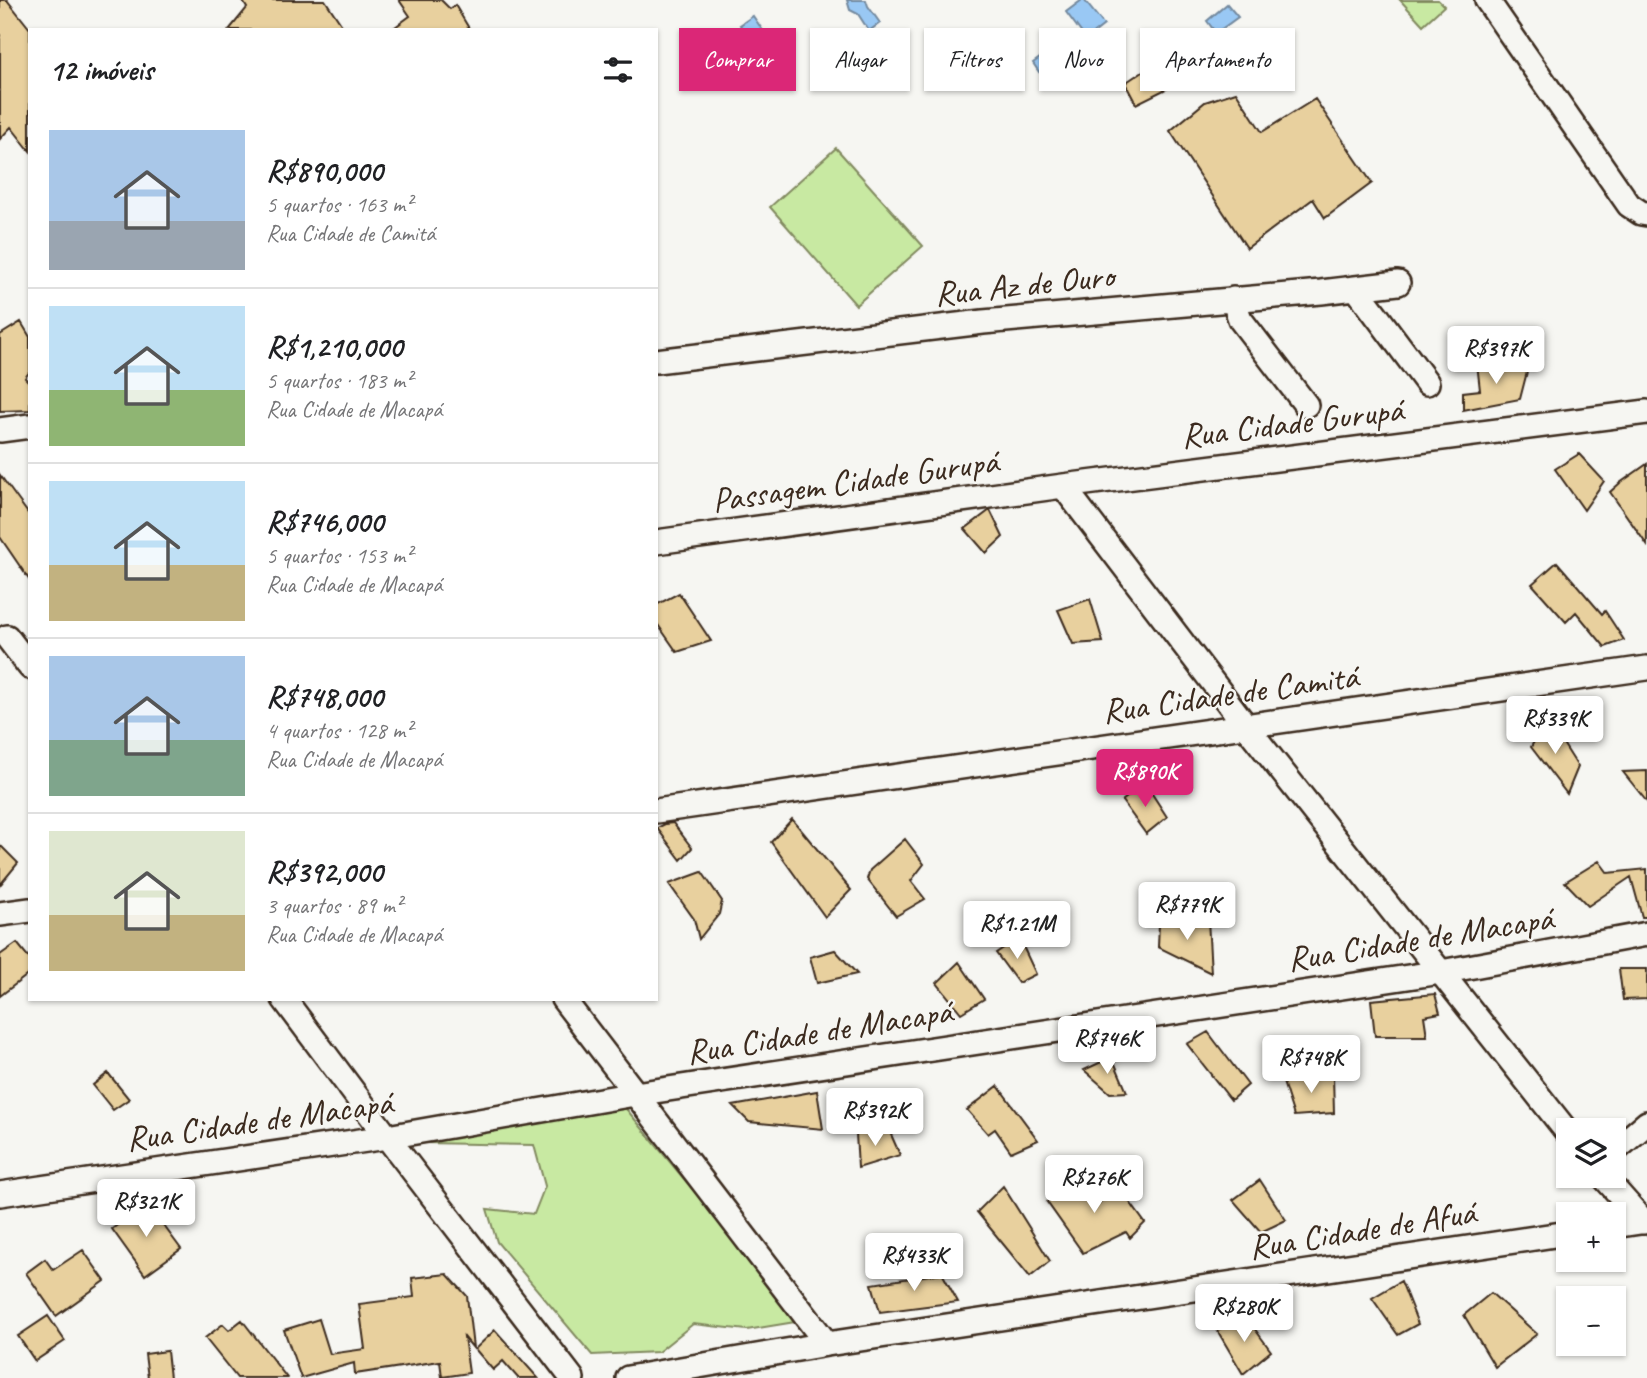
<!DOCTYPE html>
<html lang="pt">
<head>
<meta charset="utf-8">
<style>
	body { margin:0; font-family:Caveat,sans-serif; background:#f2f2f2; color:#202124; height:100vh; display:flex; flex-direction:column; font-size:26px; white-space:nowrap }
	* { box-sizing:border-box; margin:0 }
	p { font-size:23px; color:#757577 }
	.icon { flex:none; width:38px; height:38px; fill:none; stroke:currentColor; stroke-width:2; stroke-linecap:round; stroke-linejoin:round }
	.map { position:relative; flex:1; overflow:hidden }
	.sheet { position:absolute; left:28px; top:28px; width:630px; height:973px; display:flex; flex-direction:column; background:#fff; border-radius:0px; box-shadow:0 2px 5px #0004 }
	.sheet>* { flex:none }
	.banner { position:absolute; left:679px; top:28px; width:665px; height:63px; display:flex; gap:14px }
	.controls { position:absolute; left:1556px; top:1118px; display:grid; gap:14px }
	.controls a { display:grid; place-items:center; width:70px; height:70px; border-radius:0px; background:#fff; box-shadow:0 2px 5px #0004; font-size:35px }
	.price { position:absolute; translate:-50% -60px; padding:0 16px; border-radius:7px; background:#fff; color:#222; font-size:23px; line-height:46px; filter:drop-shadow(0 2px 4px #0008) }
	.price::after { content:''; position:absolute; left:50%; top:42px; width:21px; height:16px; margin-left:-10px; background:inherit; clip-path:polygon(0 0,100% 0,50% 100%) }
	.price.current { background:#db2777; color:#fff }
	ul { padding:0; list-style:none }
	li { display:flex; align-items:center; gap:21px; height:175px; padding:0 21px }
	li+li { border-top:2px solid #e0e0e0 }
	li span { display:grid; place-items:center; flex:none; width:196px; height:140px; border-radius:0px; color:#555 }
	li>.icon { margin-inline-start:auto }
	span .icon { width:84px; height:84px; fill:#fffc; stroke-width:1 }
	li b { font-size:30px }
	h2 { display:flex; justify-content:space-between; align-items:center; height:84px; padding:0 21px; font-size:30px }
	.chip { padding:0 24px; border-radius:0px; background:#fff; box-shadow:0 2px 5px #0004; font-size:24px; line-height:63px }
	.chip.current { background:#db2777; color:#fff }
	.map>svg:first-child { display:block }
	.green { fill:#c8e9a2; stroke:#828a60; stroke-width:2 }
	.water { fill:#99c8f4; stroke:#73899e; stroke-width:2 }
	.building { fill:#e8d09e; stroke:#3b2a1e; stroke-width:2 }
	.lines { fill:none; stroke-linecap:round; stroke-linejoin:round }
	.street-casing { stroke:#3b2a1e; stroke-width:28 }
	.street { stroke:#f6f6f2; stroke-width:23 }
	.labels { text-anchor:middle; stroke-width:5; stroke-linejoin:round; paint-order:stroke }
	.street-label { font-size:35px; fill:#3b2a1e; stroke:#f6f6f2 }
</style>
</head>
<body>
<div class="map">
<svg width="1647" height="1378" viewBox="0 0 1647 1378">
	<rect width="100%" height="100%" fill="#f6f6f2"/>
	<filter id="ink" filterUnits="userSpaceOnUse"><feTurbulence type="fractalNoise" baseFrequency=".0143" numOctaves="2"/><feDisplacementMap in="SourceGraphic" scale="14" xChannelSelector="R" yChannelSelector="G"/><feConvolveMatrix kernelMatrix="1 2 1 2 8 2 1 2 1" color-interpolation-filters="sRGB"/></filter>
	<g filter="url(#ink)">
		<path class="green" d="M1400,0H1438L1444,6L1423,25Z
			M836,148L923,246L856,305L770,207Z
			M623,1105L801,1321L747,1330L693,1324L658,1352L592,1355L497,1242L487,1209L534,1214L545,1186L534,1145L423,1143Z"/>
		<path class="water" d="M847,0H866L868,6L880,23L869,31L858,14L850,10Z
			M1082,0H1084L1104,25L1086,39L1066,12Z
			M1227,4L1238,17L1216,33L1207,21Z
			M753,16L770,41L758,49L740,25Z
			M1059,44L1066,53L1039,72L1033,63Z"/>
		<path class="building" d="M0,0H7L30,29V151L11,127L0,139Z
			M242,0H325L345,30H229L247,8Z
			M399,0H441L450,9L455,5L470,30H391L410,16Z
			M1167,55L1180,82L1136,104L1125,83Z
			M1236,92L1262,132L1315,99L1372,183L1325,218L1313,199L1247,248L1170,131L1205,102Z
			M21,322L30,337V371L25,378L30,383V410L0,411V335Z
			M1477,363L1528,368L1520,399L1463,410V392L1480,390Z
			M1579,454L1604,481L1584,510L1555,469Z
			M1647,464V545L1610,492L1620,483Z
			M0,475L30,516V581L0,537Z
			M990,510L1003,537L986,553L965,529Z
			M1557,562L1602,614L1605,611L1624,640L1605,647L1576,612L1566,622L1532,584Z
			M679,593L711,641L677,652L656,622V605Z
			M1090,599L1103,642L1073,644L1058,610Z
			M1547,718L1578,767L1567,794L1531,747Z
			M1647,771V802L1623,772Z
			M1145,783L1167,817L1146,834L1122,801Z
			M792,819L851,890L825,917L771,842Z
			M673,823L692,848L681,860L657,828L665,824Z
			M905,839L924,864L911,881L925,899L896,916L867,879L870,870Z
			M0,845L18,863L0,885Z
			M1599,861L1608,873L1647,869V917H1642L1631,877L1588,906L1565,882Z
			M702,872L722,901L719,914L699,939L694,919L669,884Z
			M1208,919L1211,973L1158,947L1159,924Z
			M1019,938L1036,974L1018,983L996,953Z
			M17,943L30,959V973L0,996V955Z
			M835,950L857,974L817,983L810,957Z
			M959,962L984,999L961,1013L937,983Z
			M1619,969H1647V999L1623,1000Z
			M1435,994L1440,1013L1424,1016L1427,1036H1375L1371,1000Z
			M1208,1032L1248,1085L1231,1100L1187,1044Z
			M1112,1057L1127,1092L1110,1093L1084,1070Z
			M108,1073L129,1099L113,1110L93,1085Z
			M1333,1075L1334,1113L1294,1116L1282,1079Z
			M998,1086L1038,1140L1011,1152L995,1129L988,1134L967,1110Z
			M817,1091L823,1129L749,1122L733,1106Z
			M889,1130L900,1155L858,1168L856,1134Z
			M1075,1175L1095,1208L1116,1183L1145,1223L1130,1238L1126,1232L1083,1253L1047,1202Z
			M1260,1180L1286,1220L1261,1232L1233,1200Z
			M1003,1186L1050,1261L1030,1277L977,1212Z
			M147,1203L181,1249L145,1275L112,1229Z
			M83,1250L105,1281L56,1316L26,1273L45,1259L53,1270Z
			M942,1273L958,1302L880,1312L872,1284Z
			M447,1274L467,1296L473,1348L464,1337L469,1373L442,1377L440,1361L355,1374L354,1363L301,1378L284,1330L319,1319L330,1354L365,1349L359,1304L414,1297L412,1278Z
			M1401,1281L1418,1324L1398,1335L1372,1298Z
			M1491,1293L1537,1334L1495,1367L1464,1315Z
			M48,1316L65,1341L35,1361L18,1336Z
			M1246,1317L1271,1351L1243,1374L1217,1330Z
			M242,1320L287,1378H237L205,1338L223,1324L229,1330Z
			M495,1330L538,1378H518L503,1361L493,1370L475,1349Z
			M167,1351L170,1378H148L145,1354Z"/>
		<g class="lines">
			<g class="street-casing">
				<path id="street" d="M1487,0L1629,205L1641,213L1647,214
					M1356,288L1427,383
					M1233,299L1240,319L1306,405
					M656,361L983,322L1321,292L1398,283
					M0,430L30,426
					M1063,486L1246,726L1568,1133
					M656,542L1063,486L1647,412
					M7,637L30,667
					M656,811L1647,668
					M0,914L30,910
					M284,999L387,1137L572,1378
					M563,999L827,1344
					M1614,1151L1647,1123
					M1603,1176L1644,1222
					M0,1194L387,1137L635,1094L1441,972L1647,934
					M1614,1226L1647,1221
					M628,1378L827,1344L1568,1233"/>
			</g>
			<use href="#street" class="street"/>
		</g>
	</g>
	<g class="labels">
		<g class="street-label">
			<text transform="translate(1024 284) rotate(-6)" y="12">Rua Az de Ouro</text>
			<text transform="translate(1292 422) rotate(-7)" y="12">Rua Cidade Gurupá</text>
			<text transform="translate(855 480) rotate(-8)" y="12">Passagem Cidade Gurupá</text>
			<text transform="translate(1230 693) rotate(-8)" y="12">Rua Cidade de Camitá</text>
			<text transform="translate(1420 938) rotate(-9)" y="12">Rua Cidade de Macapá</text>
			<text transform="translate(819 1031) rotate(-9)" y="12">Rua Cidade de Macapá</text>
			<text transform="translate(259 1120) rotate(-8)" y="12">Rua Cidade de Macapá</text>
			<text transform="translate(1362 1229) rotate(-9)" y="12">Rua Cidade de Afuá</text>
		</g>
	</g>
</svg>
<div class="controls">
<a><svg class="icon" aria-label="layers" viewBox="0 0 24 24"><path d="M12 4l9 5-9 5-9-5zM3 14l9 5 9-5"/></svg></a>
<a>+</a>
<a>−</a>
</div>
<b class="price" style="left:1496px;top:386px">R$397K</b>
<b class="price" style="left:1555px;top:756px">R$339K</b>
<b class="price current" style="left:1145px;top:809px">R$890K</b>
<b class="price" style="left:1187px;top:942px">R$779K</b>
<b class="price" style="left:1017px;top:961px">R$1.21M</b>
<b class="price" style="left:1107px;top:1076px">R$746K</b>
<b class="price" style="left:1311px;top:1095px">R$748K</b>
<b class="price" style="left:875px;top:1148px">R$392K</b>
<b class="price" style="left:1094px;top:1215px">R$276K</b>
<b class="price" style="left:146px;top:1239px">R$321K</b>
<b class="price" style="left:914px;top:1293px">R$433K</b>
<b class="price" style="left:1244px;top:1344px">R$280K</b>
<div class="banner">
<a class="chip current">Comprar</a>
<a class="chip">Alugar</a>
<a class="chip">Filtros</a>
<a class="chip">Novo</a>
<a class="chip">Apartamento</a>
</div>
<section class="sheet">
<h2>12 imóveis<svg class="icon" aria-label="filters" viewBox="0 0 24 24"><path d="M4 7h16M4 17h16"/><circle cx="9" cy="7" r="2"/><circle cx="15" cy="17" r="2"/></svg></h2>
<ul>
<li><span style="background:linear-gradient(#a9c7e8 65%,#9aa5b1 0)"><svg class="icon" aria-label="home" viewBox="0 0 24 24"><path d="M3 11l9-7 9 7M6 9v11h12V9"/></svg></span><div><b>R$890,000</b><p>5 quartos · 163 m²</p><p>Rua Cidade de Camitá</p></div></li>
<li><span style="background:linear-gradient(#bfe0f5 60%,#8fb573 0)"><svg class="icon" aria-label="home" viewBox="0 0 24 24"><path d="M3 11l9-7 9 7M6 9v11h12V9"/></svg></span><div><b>R$1,210,000</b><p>5 quartos · 183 m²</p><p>Rua Cidade de Macapá</p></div></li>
<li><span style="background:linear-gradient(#bfe0f5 60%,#c2b280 0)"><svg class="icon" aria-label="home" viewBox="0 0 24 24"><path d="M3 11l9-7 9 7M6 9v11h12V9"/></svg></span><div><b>R$746,000</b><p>5 quartos · 153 m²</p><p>Rua Cidade de Macapá</p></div></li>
<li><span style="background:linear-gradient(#a9c7e8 60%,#7fa58c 0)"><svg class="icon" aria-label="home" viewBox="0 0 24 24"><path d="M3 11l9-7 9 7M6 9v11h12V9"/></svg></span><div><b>R$748,000</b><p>4 quartos · 128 m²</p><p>Rua Cidade de Macapá</p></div></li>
<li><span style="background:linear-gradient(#dfe7d0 60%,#c2b280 0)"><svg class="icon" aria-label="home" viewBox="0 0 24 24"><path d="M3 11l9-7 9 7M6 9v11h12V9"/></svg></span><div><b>R$392,000</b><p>3 quartos · 89 m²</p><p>Rua Cidade de Macapá</p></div></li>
</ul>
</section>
</div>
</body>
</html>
